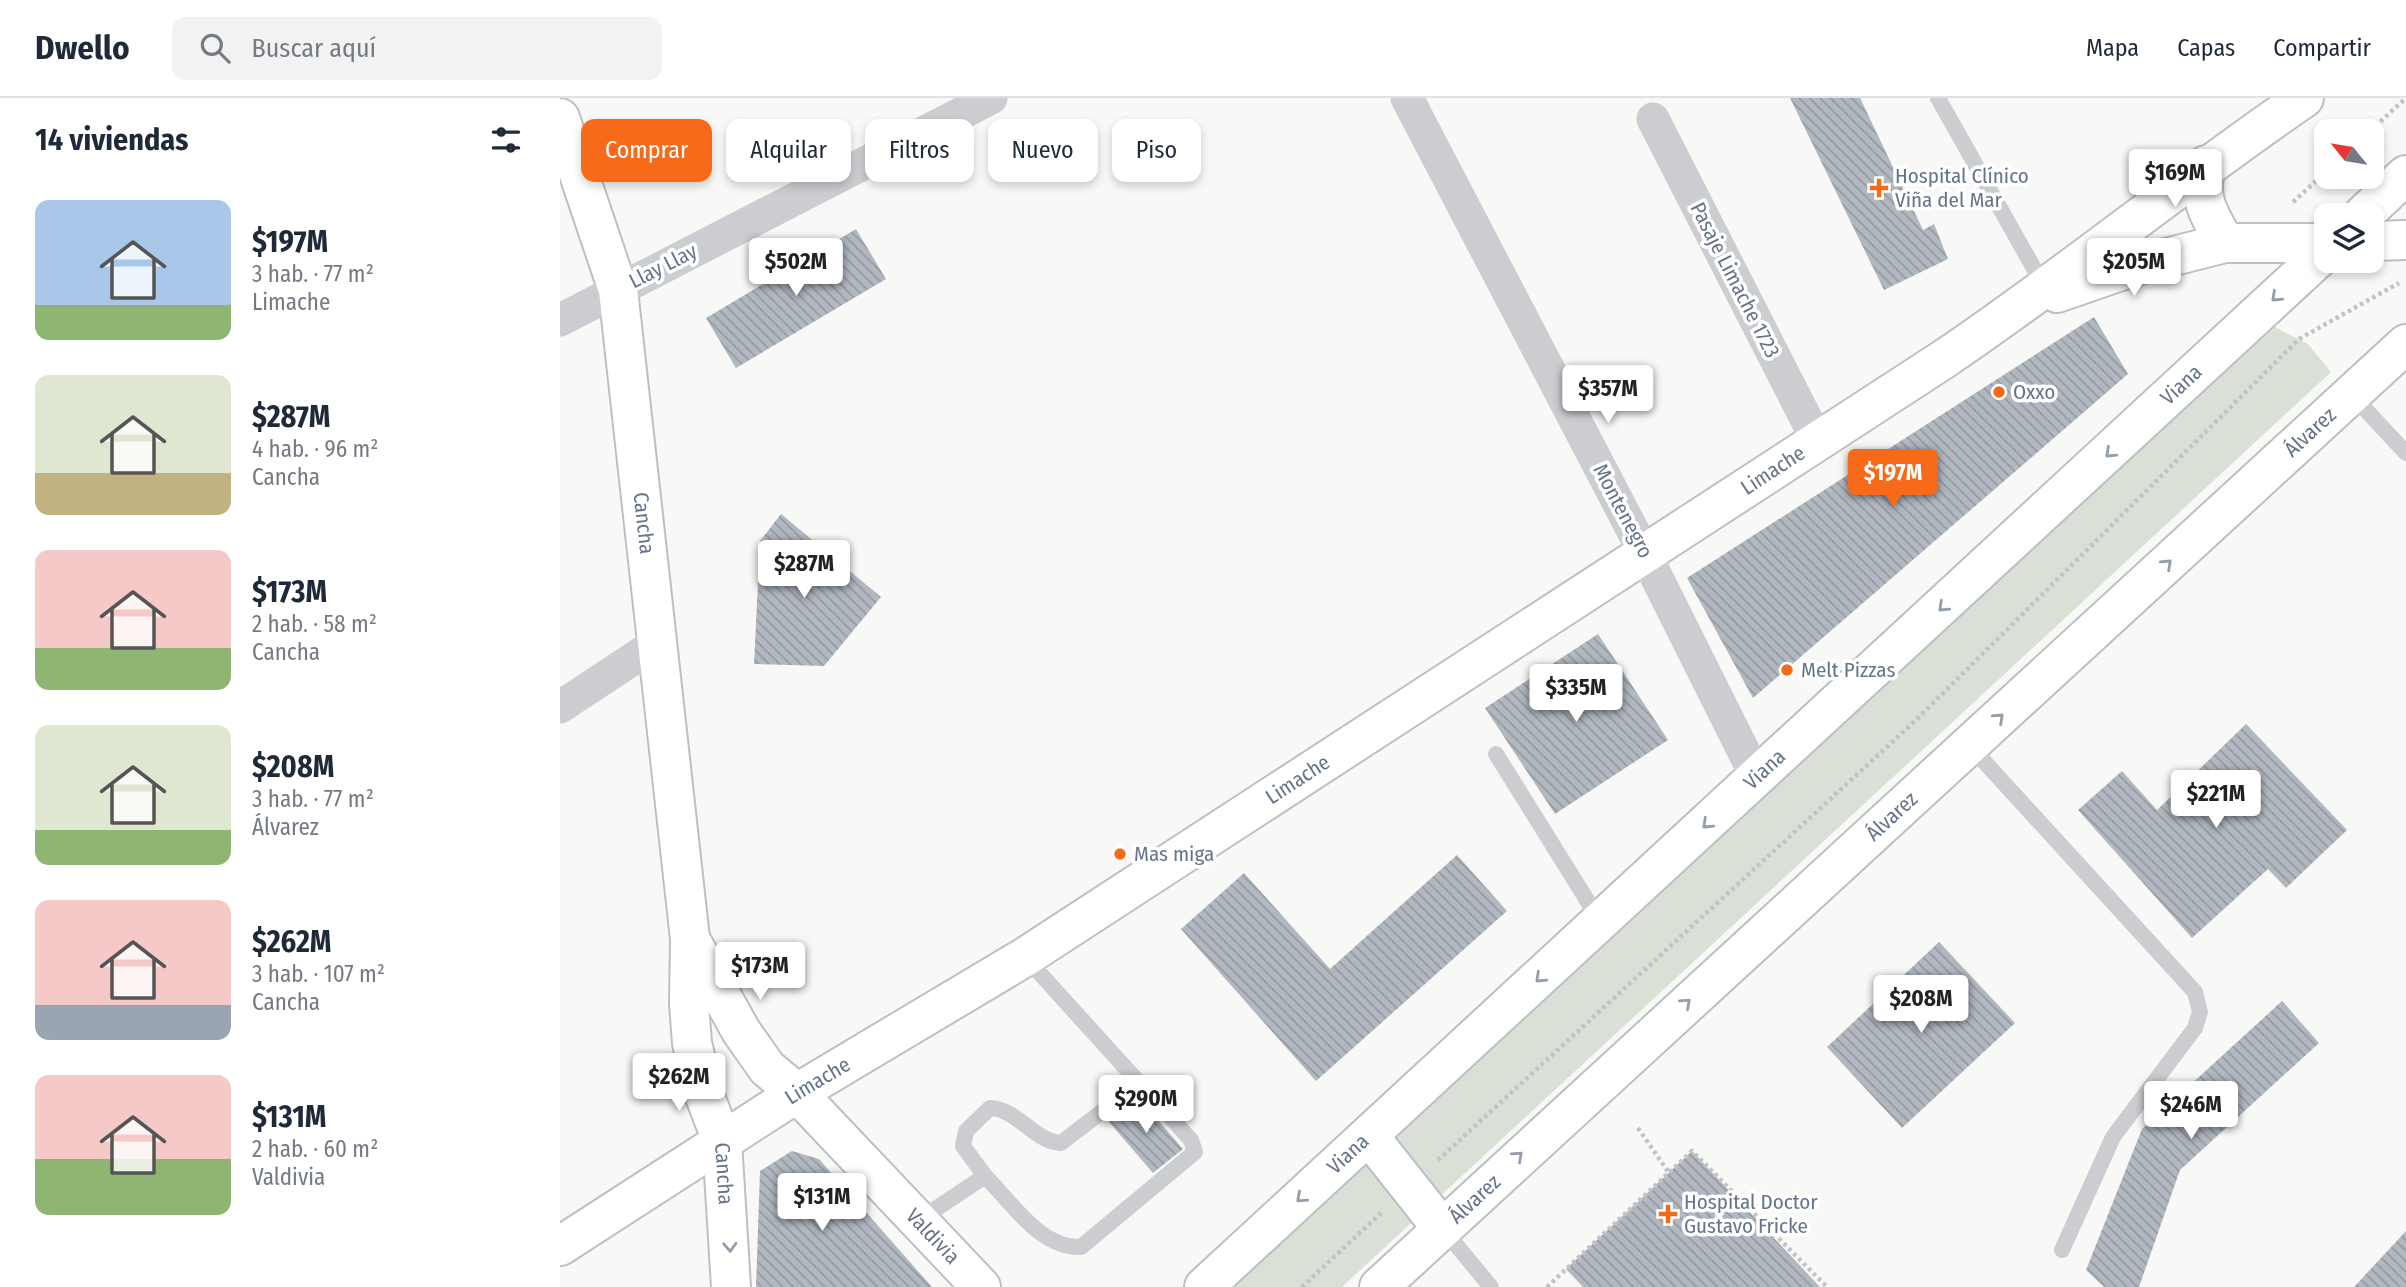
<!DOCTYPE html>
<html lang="es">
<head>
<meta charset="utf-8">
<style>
	body { margin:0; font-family:"Fira Sans Condensed",sans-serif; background:#f2f2f3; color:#1f2937; height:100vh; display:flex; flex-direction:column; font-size:26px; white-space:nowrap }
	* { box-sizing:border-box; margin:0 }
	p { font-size:23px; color:#747a83 }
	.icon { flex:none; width:38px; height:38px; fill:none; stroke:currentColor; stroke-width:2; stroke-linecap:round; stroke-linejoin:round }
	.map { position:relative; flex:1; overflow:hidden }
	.details { display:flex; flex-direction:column; background:#fff; width:560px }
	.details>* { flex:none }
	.hud { position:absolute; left:21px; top:21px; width:665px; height:63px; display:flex; gap:14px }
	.needle { width:46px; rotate:300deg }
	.buttons { position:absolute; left:1754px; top:21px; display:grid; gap:14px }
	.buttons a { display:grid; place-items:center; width:70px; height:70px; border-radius:14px; background:#fff; box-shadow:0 4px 10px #0003; font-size:35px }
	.price { position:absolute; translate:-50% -60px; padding:0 16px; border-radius:7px; background:#fff; color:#222; font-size:23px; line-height:46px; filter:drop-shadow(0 2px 4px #0008) }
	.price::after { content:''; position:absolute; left:50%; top:42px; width:21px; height:16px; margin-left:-10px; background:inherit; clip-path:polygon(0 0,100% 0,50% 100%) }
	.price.selected { background:#f66a19; color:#fff }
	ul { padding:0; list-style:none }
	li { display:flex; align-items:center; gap:21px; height:175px; padding:0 35px }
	li span { display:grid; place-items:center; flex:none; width:196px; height:140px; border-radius:14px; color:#555 }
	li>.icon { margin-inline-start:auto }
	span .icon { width:84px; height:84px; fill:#fffc; stroke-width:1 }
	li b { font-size:30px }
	h2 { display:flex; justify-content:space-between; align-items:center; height:84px; padding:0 35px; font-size:30px }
	.tag { padding:0 24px; border-radius:14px; background:#fff; box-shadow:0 4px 10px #0003; font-size:24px; line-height:63px }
	.tag.selected { background:#f66a19; color:#fff }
	header { display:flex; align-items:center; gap:42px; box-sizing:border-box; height:98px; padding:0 35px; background:#fff; border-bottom:2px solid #e0e1e3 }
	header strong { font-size:33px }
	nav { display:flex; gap:38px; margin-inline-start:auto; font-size:24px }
	.search { width:490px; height:63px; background:#f2f2f3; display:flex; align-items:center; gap:18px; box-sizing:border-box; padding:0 24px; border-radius:14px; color:#747a83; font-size:26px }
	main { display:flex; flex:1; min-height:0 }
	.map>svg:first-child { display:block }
	.green { fill:#d9e1d6 }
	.building { fill:url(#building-back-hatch) }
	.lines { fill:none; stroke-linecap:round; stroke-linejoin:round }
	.secondary-casing { stroke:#bcc0c6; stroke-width:42 }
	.primary-casing { stroke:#bbbec3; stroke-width:42 }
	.path { stroke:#c1c3c6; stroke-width:4.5; stroke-dasharray:3.5 3.5; stroke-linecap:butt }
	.lane { stroke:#cbcdd1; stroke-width:16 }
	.street { stroke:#cbcdd1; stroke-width:33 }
	.secondary { stroke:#fff; stroke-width:38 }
	.primary { stroke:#fff; stroke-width:38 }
	.oneway { stroke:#939ead }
	.poi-dot { fill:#f66a19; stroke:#fff; stroke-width:2.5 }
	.labels { text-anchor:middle; stroke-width:7; stroke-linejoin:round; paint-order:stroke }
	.poi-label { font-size:21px; fill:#65748a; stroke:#fff; text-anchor:start }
	.street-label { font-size:21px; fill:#65748a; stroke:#fff }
</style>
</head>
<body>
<header>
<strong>Dwello</strong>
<div class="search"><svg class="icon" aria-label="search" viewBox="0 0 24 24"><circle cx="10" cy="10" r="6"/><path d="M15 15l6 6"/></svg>Buscar aquí</div>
<nav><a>Mapa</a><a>Capas</a><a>Compartir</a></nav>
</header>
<main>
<section class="details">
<h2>14 viviendas<svg class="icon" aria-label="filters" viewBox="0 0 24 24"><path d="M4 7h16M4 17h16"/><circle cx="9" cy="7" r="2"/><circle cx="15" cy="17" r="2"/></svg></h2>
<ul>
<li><span style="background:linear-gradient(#a9c7e8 75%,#8fb573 0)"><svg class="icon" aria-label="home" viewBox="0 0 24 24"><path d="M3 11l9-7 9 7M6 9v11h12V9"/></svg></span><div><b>$197M</b><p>3 hab. · 77 m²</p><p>Limache</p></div></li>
<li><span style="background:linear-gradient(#dfe7d0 70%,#c2b280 0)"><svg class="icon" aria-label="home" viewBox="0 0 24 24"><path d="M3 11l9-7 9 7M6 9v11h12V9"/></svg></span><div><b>$287M</b><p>4 hab. · 96 m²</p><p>Cancha</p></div></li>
<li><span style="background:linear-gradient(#f6c9c9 70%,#8fb573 0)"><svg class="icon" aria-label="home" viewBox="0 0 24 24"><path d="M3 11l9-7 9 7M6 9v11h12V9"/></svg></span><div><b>$173M</b><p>2 hab. · 58 m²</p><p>Cancha</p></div></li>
<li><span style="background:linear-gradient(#dfe7d0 75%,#8fb573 0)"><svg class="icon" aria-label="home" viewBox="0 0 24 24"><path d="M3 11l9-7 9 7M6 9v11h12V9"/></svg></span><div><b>$208M</b><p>3 hab. · 77 m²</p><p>Álvarez</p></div></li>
<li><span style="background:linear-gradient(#f6c9c9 75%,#9aa5b1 0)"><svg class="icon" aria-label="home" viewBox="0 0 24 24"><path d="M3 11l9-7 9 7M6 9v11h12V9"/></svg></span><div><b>$262M</b><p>3 hab. · 107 m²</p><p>Cancha</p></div></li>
<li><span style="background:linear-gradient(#f6c9c9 60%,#8fb573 0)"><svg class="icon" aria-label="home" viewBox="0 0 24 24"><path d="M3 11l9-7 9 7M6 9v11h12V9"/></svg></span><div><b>$131M</b><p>2 hab. · 60 m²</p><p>Valdivia</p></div></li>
</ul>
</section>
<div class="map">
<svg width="1846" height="1189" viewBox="0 0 1846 1189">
	<defs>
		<pattern id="building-back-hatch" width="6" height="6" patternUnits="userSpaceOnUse" patternTransform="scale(1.75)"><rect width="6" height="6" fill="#b1b8c0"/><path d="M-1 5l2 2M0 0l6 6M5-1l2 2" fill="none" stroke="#949aa2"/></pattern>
	</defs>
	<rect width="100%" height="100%" fill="#f8f9f6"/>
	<path class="green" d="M1715,229L1748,246L1771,274L782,1189H670L872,1001Z"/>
	<path class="building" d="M1230,0H1300L1363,132L1374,126L1388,161L1324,192Z
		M296,131L326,181L176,270L146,220Z
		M1534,219L1568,276L1193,600L1127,480Z
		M221,416L321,499L264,568L194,566L200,443Z
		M1038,536L1108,642L995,716L925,610Z
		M1686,626L1787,732L1726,790L1708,771L1632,840L1518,712L1562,673L1597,712Z
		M897,757L947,813L756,983L621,831L684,775L770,871Z
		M1379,844L1455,925L1342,1030L1267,949Z
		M1722,903L1759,945L1620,1072L1579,1189H1544L1526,1172L1582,1031Z
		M578,999L623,1051L593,1075L549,1024Z
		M232,1053L259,1061L372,1189H196L200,1073Z
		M1132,1053L1260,1189H1023L1006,1171Z
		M1846,1133V1189H1794Z"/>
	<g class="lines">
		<g class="secondary-casing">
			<g id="secondary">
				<path id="s1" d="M0,20L58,192L130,841L129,906L132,945L144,996L162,1043L171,1189"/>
				<path d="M1646,67C1637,100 1649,117 1665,145"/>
				<path d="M1811,143L1846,142"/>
				<path d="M1497,195L1578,167L1665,145H1766"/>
				<path id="s2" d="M130,841L181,933L207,970L237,995L421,1189"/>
				<path id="s3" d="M0,1148L237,995L465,859L1384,261C1507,178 1621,84 1744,0"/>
			</g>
		</g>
		<g class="primary-casing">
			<g id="primary">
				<path d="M1803,117L1846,77"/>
				<path d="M809,1038L881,1129"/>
				<path id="s4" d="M644,1189L1766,153"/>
				<path id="s5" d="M819,1189L1846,246"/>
			</g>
		</g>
		<path class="path" d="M1810,33L1846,0
			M1733,104L1766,74
			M1078,1030L1109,1075
			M878,1062L1354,624L1739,241L1839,185
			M742,1189L821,1115
			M987,1189L1132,1053L1267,1189"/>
		<path class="lane" d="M1378,0L1485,190
			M1791,296L1846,355
			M1409,647L1635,894L1640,914L1635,930L1553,1039L1502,1152
			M936,656L1040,823
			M425,1078L403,1048L406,1033L430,1010C458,1011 473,1043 501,1045L579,985
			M359,1122L425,1078C452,1105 481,1151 521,1149L635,1054L631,1042L465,859
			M883,1131L931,1189"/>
		<path class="street" d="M847,0L1084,454L1197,680
			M1093,21L1257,342
			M0,222L431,0
			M0,609L97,545"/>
		<use href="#secondary" class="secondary"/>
		<use href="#primary" class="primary"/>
	</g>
	<defs><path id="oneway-chevron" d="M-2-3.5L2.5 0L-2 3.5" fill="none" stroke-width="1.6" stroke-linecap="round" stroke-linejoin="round" transform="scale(1.75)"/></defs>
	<g class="oneway">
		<use href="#oneway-chevron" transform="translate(1716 199) rotate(137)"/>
		<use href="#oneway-chevron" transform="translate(1550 355) rotate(137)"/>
		<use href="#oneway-chevron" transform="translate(1607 466) rotate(-43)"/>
		<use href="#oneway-chevron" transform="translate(1383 509) rotate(137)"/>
		<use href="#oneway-chevron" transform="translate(1439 620) rotate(-43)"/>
		<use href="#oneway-chevron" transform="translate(1147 726) rotate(137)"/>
		<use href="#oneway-chevron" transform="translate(980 880) rotate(137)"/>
		<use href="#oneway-chevron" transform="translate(1126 905) rotate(-42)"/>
		<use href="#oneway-chevron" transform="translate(958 1058) rotate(-42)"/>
		<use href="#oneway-chevron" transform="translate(741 1100) rotate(138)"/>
		<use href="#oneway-chevron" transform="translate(170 1149) rotate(87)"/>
	</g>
	<g class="poi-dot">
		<path d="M1315.5 79.5h7v7h7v7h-7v7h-7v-7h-7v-7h7z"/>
		<circle cx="1439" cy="294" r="7"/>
		<circle cx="1227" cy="572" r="7"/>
		<circle cx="560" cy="756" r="7"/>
		<path d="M1104.5 1105.5h7v7h7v7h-7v7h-7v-7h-7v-7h7z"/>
	</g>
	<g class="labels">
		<g class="poi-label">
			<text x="1335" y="85">Hospital Clínico<tspan x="1335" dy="24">Viña del Mar</tspan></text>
			<text x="1453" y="301">Oxxo</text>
			<text x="1241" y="579">Melt Pizzas</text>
			<text x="574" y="763">Mas miga</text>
			<text x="1124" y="1111">Hospital Doctor<tspan x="1124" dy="24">Gustavo Fricke</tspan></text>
		</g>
		<g class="street-label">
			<text transform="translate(103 168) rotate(-27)" y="7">Llay Llay</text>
			<text transform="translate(1175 182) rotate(63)" y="7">Pasaje Limache 1723</text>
			<text dy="7" stroke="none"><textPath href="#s4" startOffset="1330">Viana</textPath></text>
			<text dy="7" stroke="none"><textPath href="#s5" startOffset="1264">Álvarez</textPath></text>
			<text dy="7" stroke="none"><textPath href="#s3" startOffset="1440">Limache</textPath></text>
			<text transform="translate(1063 413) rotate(62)" y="7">Montenegro</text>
			<text dy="7" stroke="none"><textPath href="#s1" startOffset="416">Cancha</textPath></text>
			<text dy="7" stroke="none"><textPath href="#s4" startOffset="763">Viana</textPath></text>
			<text dy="7" stroke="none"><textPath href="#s3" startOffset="873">Limache</textPath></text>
			<text dy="7" stroke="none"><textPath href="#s5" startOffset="696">Álvarez</textPath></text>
			<text dy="7" stroke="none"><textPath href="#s3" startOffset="306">Limache</textPath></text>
			<text dy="7" stroke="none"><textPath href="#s4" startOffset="196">Viana</textPath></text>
			<text dy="7" stroke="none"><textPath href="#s1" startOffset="1074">Cancha</textPath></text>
			<text dy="7" stroke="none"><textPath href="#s5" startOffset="130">Álvarez</textPath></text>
			<text dy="7" stroke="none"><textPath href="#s2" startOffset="387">Valdivia</textPath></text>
		</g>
	</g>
</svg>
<div class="buttons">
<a><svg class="needle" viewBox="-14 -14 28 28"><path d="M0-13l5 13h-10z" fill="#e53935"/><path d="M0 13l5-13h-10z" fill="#747a83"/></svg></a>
<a><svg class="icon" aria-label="layers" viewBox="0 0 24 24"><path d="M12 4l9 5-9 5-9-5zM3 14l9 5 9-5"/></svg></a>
</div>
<b class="price" style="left:1615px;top:111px">$169M</b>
<b class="price" style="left:236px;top:200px">$502M</b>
<b class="price" style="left:1574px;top:200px">$205M</b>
<b class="price" style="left:1048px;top:327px">$357M</b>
<b class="price selected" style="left:1333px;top:411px">$197M</b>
<b class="price" style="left:244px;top:502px">$287M</b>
<b class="price" style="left:1016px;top:626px">$335M</b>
<b class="price" style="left:1656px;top:732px">$221M</b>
<b class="price" style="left:200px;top:904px">$173M</b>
<b class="price" style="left:1361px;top:937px">$208M</b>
<b class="price" style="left:119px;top:1015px">$262M</b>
<b class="price" style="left:586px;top:1037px">$290M</b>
<b class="price" style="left:1631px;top:1043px">$246M</b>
<b class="price" style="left:262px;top:1135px">$131M</b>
<div class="hud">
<a class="tag selected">Comprar</a>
<a class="tag">Alquilar</a>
<a class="tag">Filtros</a>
<a class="tag">Nuevo</a>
<a class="tag">Piso</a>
</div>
</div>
</main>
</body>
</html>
